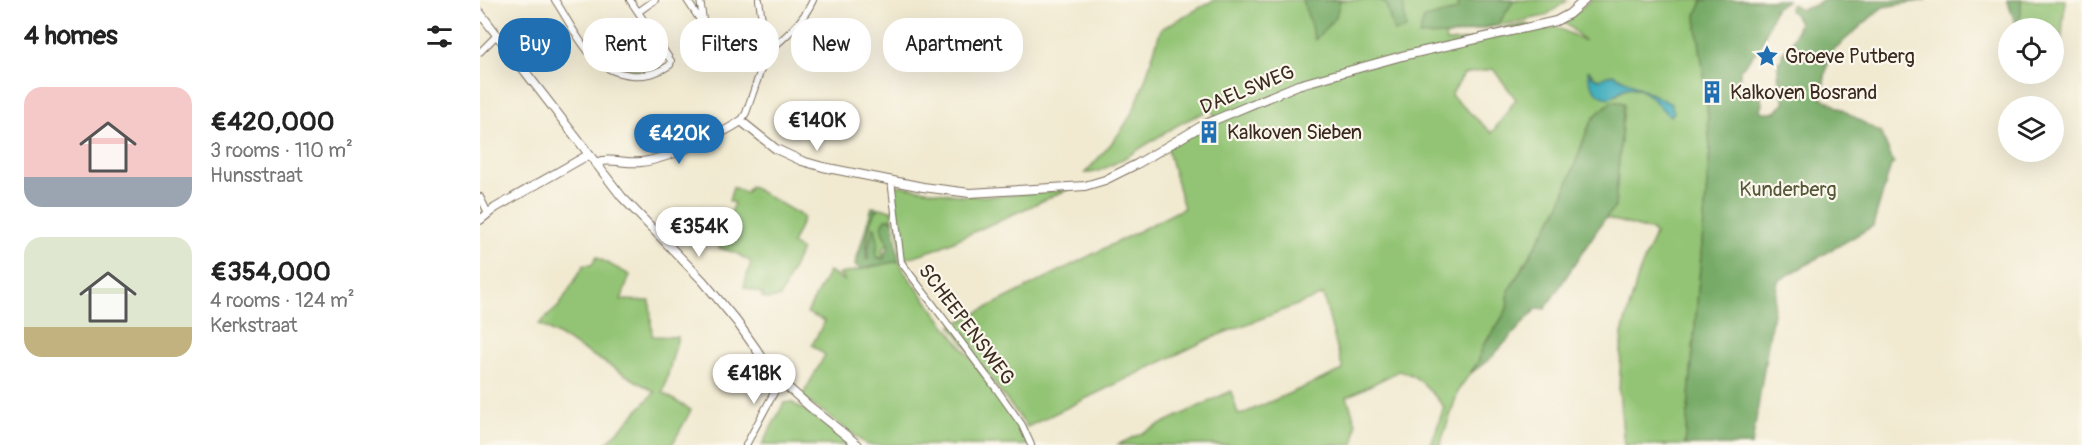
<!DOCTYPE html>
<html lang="en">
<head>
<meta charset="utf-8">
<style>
	body { margin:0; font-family:Pangolin,sans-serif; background:#f6f6f6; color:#222; height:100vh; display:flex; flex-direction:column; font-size:22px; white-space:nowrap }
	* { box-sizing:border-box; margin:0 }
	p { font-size:20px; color:#767676 }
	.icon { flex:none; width:33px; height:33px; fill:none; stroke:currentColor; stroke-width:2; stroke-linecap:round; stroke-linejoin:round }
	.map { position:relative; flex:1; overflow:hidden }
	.details { display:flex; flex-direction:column; background:#fff; width:480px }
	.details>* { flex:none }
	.guide { position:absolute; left:18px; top:18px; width:570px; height:54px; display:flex; gap:12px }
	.buttons { position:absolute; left:1518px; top:18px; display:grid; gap:12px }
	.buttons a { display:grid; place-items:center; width:66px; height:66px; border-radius:50%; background:#fff; box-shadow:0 6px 24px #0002; font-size:30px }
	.price { position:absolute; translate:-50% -51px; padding:0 14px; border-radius:21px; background:#fff; color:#222; font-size:20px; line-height:39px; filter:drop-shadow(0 2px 3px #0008) }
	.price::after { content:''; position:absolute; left:50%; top:36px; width:18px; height:14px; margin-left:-9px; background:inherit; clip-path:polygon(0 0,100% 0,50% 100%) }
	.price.active { background:#1f6fb2; color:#fff }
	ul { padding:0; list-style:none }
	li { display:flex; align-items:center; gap:18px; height:150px; padding:0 24px }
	li span { display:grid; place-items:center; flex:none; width:168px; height:120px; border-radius:18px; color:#555 }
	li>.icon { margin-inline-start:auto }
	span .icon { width:72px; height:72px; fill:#fffc; stroke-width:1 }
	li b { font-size:26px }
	h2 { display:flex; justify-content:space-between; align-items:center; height:72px; padding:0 24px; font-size:26px }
	.tag { padding:0 21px; border-radius:24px; background:#fff; box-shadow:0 6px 24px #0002; font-size:21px; line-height:54px }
	.tag.active { background:#1f6fb2; color:#fff }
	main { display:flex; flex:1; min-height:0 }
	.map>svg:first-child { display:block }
	.green { fill:#93c474; stroke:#677749; stroke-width:1.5; fill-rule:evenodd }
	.forest { fill:#76aa66; stroke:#586a42; stroke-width:1.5 }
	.water { fill:#3eacbc; stroke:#3c6b6d; stroke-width:1.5 }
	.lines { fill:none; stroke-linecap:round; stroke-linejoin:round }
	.street-casing { stroke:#7b6d5d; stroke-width:8 }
	.secondary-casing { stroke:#7b6d5d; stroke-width:10 }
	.street { stroke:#fff; stroke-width:6 }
	.secondary { stroke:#fff; stroke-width:8 }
	.labels { text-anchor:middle; stroke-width:4.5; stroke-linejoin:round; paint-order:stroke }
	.poi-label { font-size:20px; fill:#3b2a1e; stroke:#fbf7ec; text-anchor:start }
	.street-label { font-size:20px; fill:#3b2a1e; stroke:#fbf7ec }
	.park-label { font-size:20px; fill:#555838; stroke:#fbf7ec }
</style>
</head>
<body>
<main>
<section class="details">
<h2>4 homes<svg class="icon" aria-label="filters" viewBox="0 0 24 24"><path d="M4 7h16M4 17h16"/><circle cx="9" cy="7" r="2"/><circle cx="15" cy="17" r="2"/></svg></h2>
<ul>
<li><span style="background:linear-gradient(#f6c9c9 75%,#9aa5b1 0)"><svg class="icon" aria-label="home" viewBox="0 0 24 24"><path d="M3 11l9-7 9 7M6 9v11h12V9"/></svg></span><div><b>€420,000</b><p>3 rooms · 110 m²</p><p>Hunsstraat</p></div></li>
<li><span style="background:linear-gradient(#dfe7d0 75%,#c2b280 0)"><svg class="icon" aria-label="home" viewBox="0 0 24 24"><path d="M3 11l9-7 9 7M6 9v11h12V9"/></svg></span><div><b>€354,000</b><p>4 rooms · 124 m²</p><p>Kerkstraat</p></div></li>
</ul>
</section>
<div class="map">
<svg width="1602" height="445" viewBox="0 0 1602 445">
	<rect width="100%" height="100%" fill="#fbf7ec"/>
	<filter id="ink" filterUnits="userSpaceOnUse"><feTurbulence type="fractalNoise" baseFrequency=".0167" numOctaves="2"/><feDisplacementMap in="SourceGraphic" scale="12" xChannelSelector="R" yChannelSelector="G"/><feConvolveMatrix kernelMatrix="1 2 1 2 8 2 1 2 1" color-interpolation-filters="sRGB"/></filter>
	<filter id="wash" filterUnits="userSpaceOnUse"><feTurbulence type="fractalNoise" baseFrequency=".008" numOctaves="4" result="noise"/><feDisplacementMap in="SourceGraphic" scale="24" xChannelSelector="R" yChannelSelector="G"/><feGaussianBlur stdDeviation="1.35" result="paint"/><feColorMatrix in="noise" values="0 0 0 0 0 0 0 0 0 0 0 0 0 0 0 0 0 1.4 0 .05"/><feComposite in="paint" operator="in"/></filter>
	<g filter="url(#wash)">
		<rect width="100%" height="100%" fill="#f1ead1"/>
		<path class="green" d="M734,0H1088L1065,16L965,36L966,42L1001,39L1023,28L1046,24L1059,30L1077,27L1105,41L1084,22L1111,0H1223L1216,15L1217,27L1226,89L1230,149L1205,445H1144L1139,390L1142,333L1159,273L1175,234L1173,231L1126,218L1135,207L1144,103L1132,101L1115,116L1108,128L1080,205L1029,290L1027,309L1024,316L1005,342L998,362L979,389L960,445H951L964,407C951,392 939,374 919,371L867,397L876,423L874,445H637L751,391L758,414L760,415L863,370L843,295L733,337L547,427L471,326L704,208L687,147L736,116L730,110C718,115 707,120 696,126C678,136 622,177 605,173C621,155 637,139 649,118C664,91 671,58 681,29ZM1013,69L1036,99L1012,133L971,95L984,74ZM1110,71L1115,78L1122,79L1128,75L1133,74L1191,104L1192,115L1186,113C1179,103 1162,84 1147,88C1142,89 1138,93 1135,96L1120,95L1113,87L1108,75Z
			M1541,0H1585L1580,58L1574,60V28H1537L1541,14Z
			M158,28L182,64C157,74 140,71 118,55Z
			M416,185L483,196H515L589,189L456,249L422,260L414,187Z
			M270,186L324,217L312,244L321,250L300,297L287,299L282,297L283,294L264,287L271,262L256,253L239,248L254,203L249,201L253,187L266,193Z
			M399,208L412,210C414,226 412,240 402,251L405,259L396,256C399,248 396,237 395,228L393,227L389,245L388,260L386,259C388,242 386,221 399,208Z
			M116,257L150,275L141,300L170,301L172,336L198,337L183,393L211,410L192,445H125L175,392L59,324L79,306L104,265H112Z
			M419,261L426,274L488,355L541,427L548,445H387L342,411L321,398L345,355L332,345L345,321L327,313L349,271L365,281L360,274Z
			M311,402L337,418L369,445H282L304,403Z"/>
		<path class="forest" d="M823,0H860L856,17L835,40Z
			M900,0H923L926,29L914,32L906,5Z
			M976,0H1034L1018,25L972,35L939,36L944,18L976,10L979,6Z
			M1223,0H1307L1295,8L1281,46L1260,70L1259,85L1280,92L1282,104L1280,110L1282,112H1296L1305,101C1301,96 1297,73 1298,63L1299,61H1301L1303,52L1312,43L1319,23L1314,14L1309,10L1310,6L1312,4L1321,10L1335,5L1342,0H1446L1403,7L1351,52L1349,57L1341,97L1401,133L1414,164L1411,165L1393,226L1298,281L1272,445H1205L1230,149L1226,89L1217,27L1216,15Z
			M1527,0H1541V14L1537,28Z
			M1132,101L1144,103L1135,207L1123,221L1065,309L1057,308L1011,358L990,374L998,362L1003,345L1014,331L1027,309L1029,290L1080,205L1108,128L1115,116Z
			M392,207L399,208C386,220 387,242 386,259L388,260L389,245L393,227H395L398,241L396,257L404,259V254L409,247L408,246L409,242C402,235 399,228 406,219H413L419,261L381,269L375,265Z"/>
		<path class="water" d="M1108,71L1113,77L1120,79L1133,74L1191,104L1194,112L1190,116C1178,107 1164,83 1146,88C1139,90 1136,96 1129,98C1115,96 1109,84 1108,71Z"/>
	</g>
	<g filter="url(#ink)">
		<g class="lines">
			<g class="street-casing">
				<path id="street" d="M75,0C87,18 98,42 114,58C134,78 167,81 190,65L191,61L150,0
					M207,0L224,26L220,0
					M158,12L175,0
					M0,52L16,36
					M287,52C304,39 324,20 333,0
					M261,121L266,113L287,52L279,0
					M411,180L421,262L515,387L542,425L551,445
					M0,197L8,213
					M266,445L297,387L303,383"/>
			</g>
			<g class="secondary-casing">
				<path id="secondary" d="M0,13L142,197L223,281L257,322L286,363L303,383L329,406L378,445
					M115,163C130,157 145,164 161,162C184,160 241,135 261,121L296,149L322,161L343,167L443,187L490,193L605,186L625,180L657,164L725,124L818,85L922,56L1076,21L1089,14L1105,0
					M0,220L15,208L108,155"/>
			</g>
			<use href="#street" class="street"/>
			<use href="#secondary" class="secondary"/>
		</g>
	</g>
	<defs>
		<g id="sight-bare" transform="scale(1.8)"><path d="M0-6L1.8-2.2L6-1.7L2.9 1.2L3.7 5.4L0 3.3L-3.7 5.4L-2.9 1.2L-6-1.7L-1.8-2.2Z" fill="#1f6fb2" stroke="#fbf7ec" stroke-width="2.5" paint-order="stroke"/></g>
		<g id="building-bare" transform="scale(1.8)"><path d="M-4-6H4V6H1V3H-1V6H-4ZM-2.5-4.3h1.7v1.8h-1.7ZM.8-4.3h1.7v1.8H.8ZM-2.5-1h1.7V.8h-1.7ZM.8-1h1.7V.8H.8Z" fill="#1f6fb2" stroke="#fbf7ec" stroke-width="2.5" paint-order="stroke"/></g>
	</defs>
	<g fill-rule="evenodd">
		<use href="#sight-bare" x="1287" y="56"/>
		<use href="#building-bare" x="1232" y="92"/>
		<use href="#building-bare" x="729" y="132"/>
	</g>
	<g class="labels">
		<g class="poi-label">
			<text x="1305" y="63">Groeve Putberg</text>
			<text x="1250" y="99">Kalkoven Bosrand</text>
			<text x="747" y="139">Kalkoven Sieben</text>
		</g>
		<g class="street-label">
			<text transform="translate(767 89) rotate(-22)" y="7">DAELSWEG</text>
			<text transform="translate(487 324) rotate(53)" y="7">SCHEEPENSWEG</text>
		</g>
		<g class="park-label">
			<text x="1308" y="196">Kunderberg</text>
		</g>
	</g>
</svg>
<div class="buttons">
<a><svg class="icon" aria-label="locate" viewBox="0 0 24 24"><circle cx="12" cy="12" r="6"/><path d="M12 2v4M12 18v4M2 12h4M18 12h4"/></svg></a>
<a><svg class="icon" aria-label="layers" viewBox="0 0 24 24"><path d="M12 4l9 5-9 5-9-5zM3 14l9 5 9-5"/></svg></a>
</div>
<b class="price" style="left:337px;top:152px">€140K</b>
<b class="price active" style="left:199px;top:165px">€420K</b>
<b class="price" style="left:219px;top:258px">€354K</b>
<b class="price" style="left:274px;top:405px">€418K</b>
<div class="guide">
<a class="tag active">Buy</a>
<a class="tag">Rent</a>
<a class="tag">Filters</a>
<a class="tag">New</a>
<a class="tag">Apartment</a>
</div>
</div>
</main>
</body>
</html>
